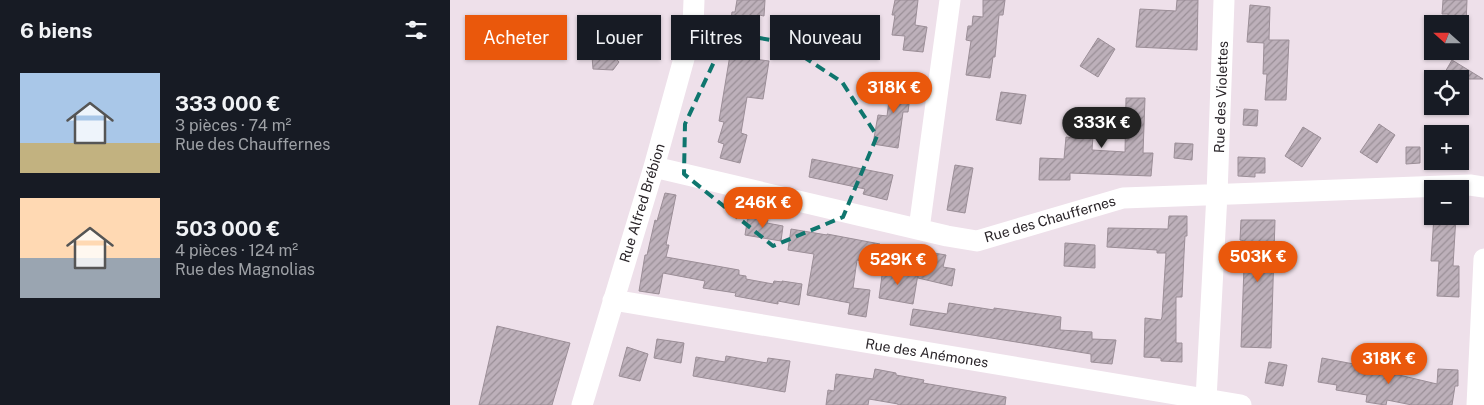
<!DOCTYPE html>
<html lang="fr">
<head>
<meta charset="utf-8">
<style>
	body { margin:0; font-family:"Public Sans",sans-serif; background:#242831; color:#f1f3f6; height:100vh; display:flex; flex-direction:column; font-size:19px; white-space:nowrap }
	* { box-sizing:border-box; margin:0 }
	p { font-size:16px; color:#9ea1a6 }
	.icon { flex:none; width:28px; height:28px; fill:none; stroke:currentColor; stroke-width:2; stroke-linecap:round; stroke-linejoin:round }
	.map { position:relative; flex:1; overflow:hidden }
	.side { display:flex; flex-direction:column; background:#171b24; width:450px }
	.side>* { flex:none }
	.banner { position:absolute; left:15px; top:15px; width:475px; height:45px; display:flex; gap:10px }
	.needle { width:32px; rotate:291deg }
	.fabs { position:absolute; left:974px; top:15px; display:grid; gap:10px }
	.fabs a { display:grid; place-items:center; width:45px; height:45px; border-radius:0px; background:#171b24; box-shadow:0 1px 4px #0004; font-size:25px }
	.price { position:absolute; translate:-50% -42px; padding:0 11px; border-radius:18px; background:#ea580c; color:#fff; font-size:16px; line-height:32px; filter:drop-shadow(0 1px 2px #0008) }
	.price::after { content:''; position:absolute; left:50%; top:30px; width:15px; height:11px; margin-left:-8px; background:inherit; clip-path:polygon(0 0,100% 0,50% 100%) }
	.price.current { background:#222; color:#fff }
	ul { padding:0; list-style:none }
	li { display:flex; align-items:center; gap:15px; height:125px; padding:0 20px }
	li span { display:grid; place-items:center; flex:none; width:140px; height:100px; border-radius:0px; color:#555 }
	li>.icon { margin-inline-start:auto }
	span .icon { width:60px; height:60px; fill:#fffc; stroke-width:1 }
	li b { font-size:21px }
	h2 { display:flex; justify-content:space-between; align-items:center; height:60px; padding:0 20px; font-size:21px }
	.tag { padding:0 18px; border-radius:0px; background:#171b24; box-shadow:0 1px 4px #0004; font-size:18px; line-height:45px }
	.tag.current { background:#ea580c; color:#fff }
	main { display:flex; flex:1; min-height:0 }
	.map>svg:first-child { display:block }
	.building { fill:url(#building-hatch); stroke:#9b8e97 }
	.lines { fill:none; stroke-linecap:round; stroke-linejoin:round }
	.street { stroke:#fff; stroke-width:21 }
	.marked { fill:none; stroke:#0f766e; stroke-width:4; stroke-dasharray:10 6; stroke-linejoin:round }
	.labels { text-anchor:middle; stroke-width:4; stroke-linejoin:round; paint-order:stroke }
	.street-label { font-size:14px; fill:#2a2529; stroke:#fff }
</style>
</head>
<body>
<main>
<section class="side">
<h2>6 biens<svg class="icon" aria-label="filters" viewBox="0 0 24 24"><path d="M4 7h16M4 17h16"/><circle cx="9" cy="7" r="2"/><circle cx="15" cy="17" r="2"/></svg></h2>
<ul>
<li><span style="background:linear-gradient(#a9c7e8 70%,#c2b280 0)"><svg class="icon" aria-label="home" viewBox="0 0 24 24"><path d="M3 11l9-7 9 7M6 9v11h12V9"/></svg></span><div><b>333 000 €</b><p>3 pièces · 74 m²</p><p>Rue des Chauffernes</p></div></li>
<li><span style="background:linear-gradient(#ffd9b3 60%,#9aa5b1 0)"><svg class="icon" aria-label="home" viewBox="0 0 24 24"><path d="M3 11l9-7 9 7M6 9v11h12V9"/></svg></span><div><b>503 000 €</b><p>4 pièces · 124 m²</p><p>Rue des Magnolias</p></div></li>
</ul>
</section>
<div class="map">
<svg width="1034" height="405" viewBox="0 0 1034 405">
	<defs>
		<pattern id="building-hatch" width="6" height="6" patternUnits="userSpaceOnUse" patternTransform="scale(1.25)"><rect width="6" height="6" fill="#bdb0ba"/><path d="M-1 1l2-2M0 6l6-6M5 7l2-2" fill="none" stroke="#9a8f97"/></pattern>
	</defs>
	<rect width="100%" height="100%" fill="#eee0ea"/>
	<path class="building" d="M287,0H315L314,16L309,15L304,59L319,61L313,99L297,97L291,133L297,135L290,163L270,158L274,144L268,142L274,122L269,121L283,37L279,36L282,12H285Z
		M445,0H468L465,25L477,27L473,52L453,50L455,36L442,35L445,15H442Z
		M533,0H555L553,15H549L545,57H543L540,78L516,75L521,41L516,40L518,26H522L523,16L533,17Z
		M727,0H748L747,50L686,47L690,9L726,11Z
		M993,0H1017L1016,24H997L998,14H992Z
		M800,5L820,7L819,40H839L836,100H815L817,74H813L814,43L797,42Z
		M648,38L665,49L648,77L630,66Z
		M162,54L169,62L163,70L143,69L142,56Z
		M1002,60L1033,79H991Z
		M442,78L462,80L458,112H453L448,148L423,144L428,115L437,116Z
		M551,92L576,95L571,124L546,120Z
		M676,98H695L693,153H703L701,176L620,173V180H589L590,158L614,159L616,137L624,138L625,108L645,109L642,150L675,152Z
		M794,109L808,110L807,126L793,125Z
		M929,124L945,135L927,163L910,152Z
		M853,127L871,138L852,167L835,156Z
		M725,143L743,144L742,160L724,158Z
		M956,147H970V163L956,164Z
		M788,157L815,158V173H805V177L788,176Z
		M362,159L443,175L437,200L413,194L415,189L359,177Z
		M505,165L523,168L515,213L497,210Z
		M215,193L226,195L216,245H219L216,257L289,270V275L296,276V279L323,284L324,281L332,282V281L352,284L349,305L328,301V304L285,296L286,293L253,288L255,281L213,273L209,294L189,291L195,255H197L205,220L207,221Z
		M298,216L318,220L317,223L333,226L331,241L295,235Z
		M719,216H737V236H735L734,254L732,297H726V343H732V362L711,361V358L694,357L695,318L711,320L712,317L716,253H707V250L657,247L658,228L718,229Z
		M984,216H1006L1003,266H1009V297L987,296L989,261H981Z
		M791,220H825L821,348L791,347L795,241L790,240Z
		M341,229L377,235V234L430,244L427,264L407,260L403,288L420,290L416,317L398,314L400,303L357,295L364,254L338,250Z
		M615,243L645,245V268L614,266Z
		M478,252L496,255L493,267L505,269L502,286L468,278L471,255L477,256Z
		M433,268L468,274L463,304L429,298Z
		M499,303L544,310V308L611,317L610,330L642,332V339L666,340L662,364L641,362V354L460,325L463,309L497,314Z
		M47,326L120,343L102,405H29Z
		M207,339L234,343L231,363L204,358Z
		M177,347L198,354L190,381L169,376Z
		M276,356L317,363L318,358L340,361L335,392L243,376L246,357L275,362Z
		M872,358L909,365L908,370L949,375L987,384L988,369L1008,370V386H1005L1002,405H962L937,400L936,405H935L916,402L917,395L886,390L887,385L868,382Z
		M819,362L837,365L833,386L815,383Z
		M425,369L446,373V375L474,380L473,383L556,397L555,405H448V404L419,399L418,405H376L378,390L384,391L386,374L423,379Z"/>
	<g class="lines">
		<path class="street" d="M204,167L497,236L527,241L673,198L1020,185L1034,187
			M469,229L500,0
			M163,300L791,405
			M756,399L767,194L774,0
			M132,405L204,167L243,26L244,0
			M1027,405L1034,259"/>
	</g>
	<path class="marked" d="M278,32L331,42L392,82L427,136L393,217L323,246L234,174L235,124Z"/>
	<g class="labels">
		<g class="street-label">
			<text transform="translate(771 97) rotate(-88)" y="5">Rue des Violettes</text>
			<text transform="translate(192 203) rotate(-73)" y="5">Rue Alfred Brébion</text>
			<text transform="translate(600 219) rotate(-16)" y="5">Rue des Chauffernes</text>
			<text transform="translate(477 353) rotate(9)" y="5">Rue des Anémones</text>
		</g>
	</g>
</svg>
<div class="fabs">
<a><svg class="needle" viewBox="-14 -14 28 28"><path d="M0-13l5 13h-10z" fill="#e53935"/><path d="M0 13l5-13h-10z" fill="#9ea1a6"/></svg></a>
<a><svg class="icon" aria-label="locate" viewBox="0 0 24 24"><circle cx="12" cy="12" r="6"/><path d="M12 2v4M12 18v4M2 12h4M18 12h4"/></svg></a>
<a>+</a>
<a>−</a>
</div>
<b class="price" style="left:444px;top:114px">318K €</b>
<b class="price current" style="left:652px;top:149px">333K €</b>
<b class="price" style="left:313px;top:229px">246K €</b>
<b class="price" style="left:808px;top:283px">503K €</b>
<b class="price" style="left:448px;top:286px">529K €</b>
<b class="price" style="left:939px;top:385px">318K €</b>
<div class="banner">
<a class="tag current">Acheter</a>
<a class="tag">Louer</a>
<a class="tag">Filtres</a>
<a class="tag">Nouveau</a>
</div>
</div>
</main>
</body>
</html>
